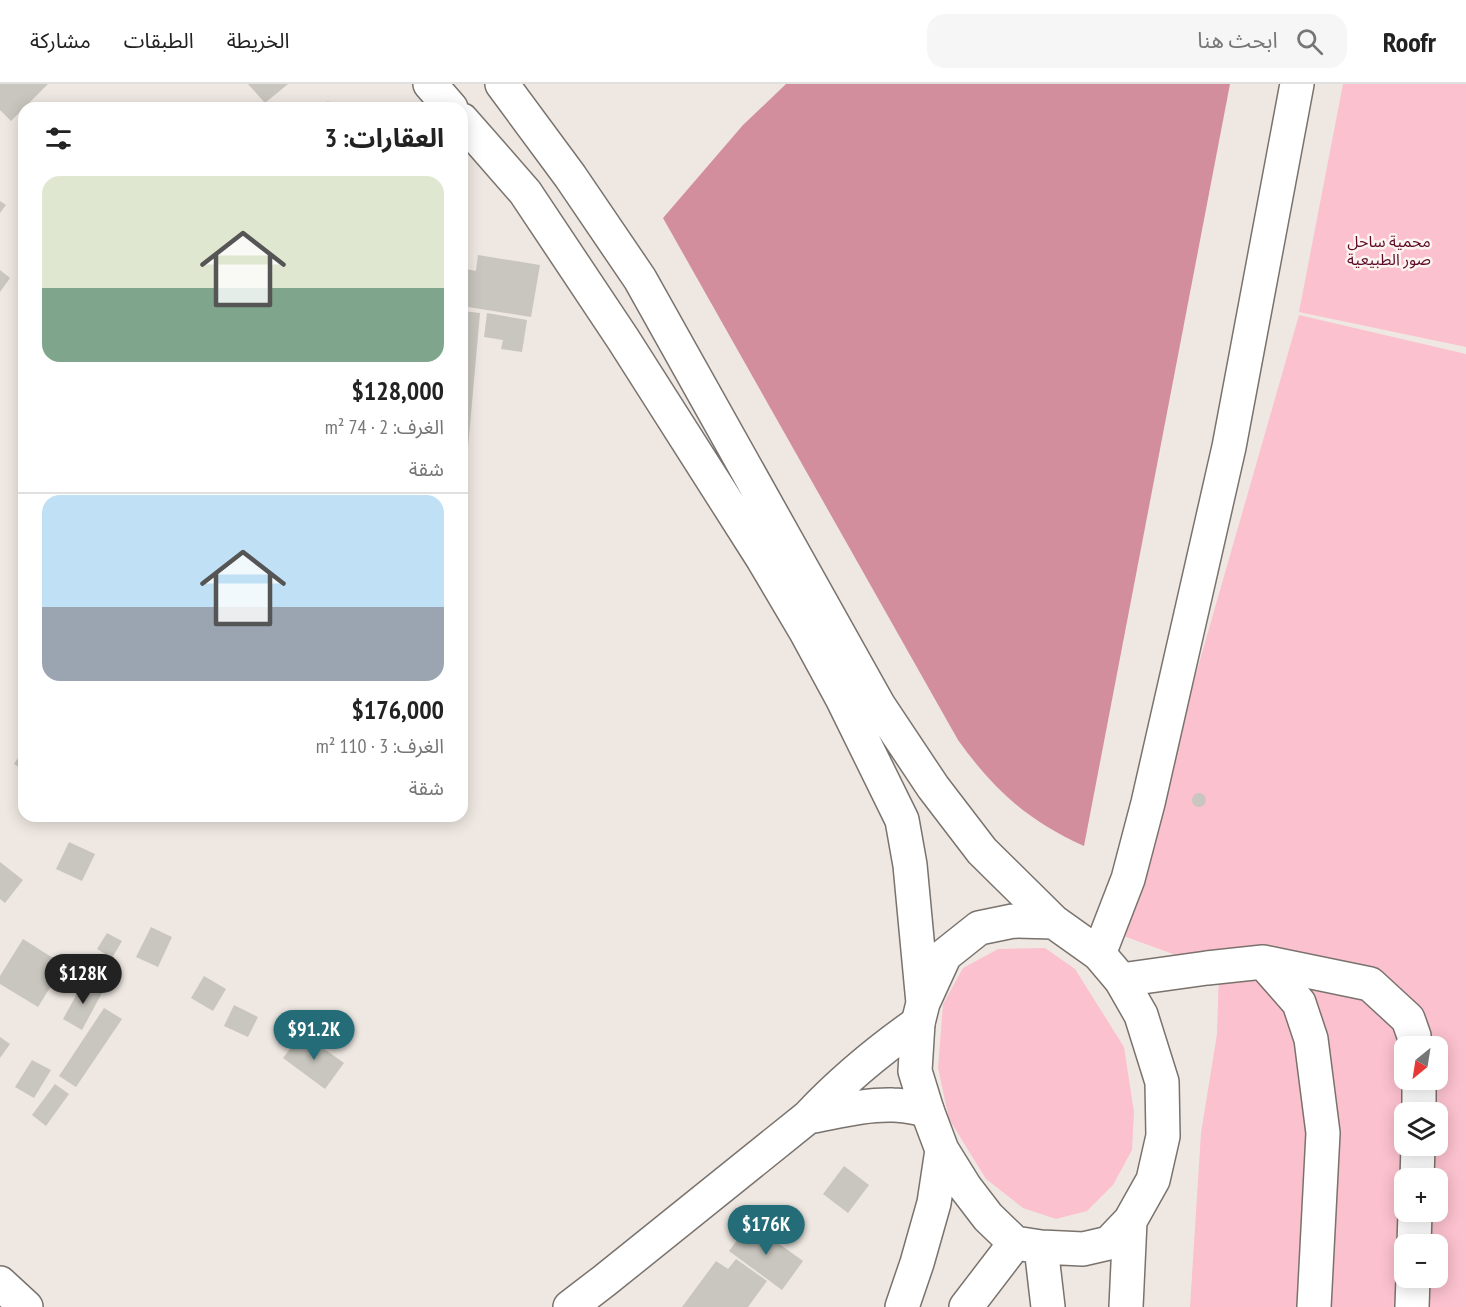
<!DOCTYPE html>
<html lang="ar">
<head>
<meta charset="utf-8">
<style>
	body { margin:0; font-family:"PT Sans Narrow","Noto Sans Arabic",sans-serif; background:#f6f6f6; color:#222; direction:rtl; height:100vh; display:flex; flex-direction:column; font-size:22px; white-space:nowrap }
	* { box-sizing:border-box; margin:0 }
	p { font-size:20px; color:#767676 }
	.icon { flex:none; width:33px; height:33px; fill:none; stroke:currentColor; stroke-width:2; stroke-linecap:round; stroke-linejoin:round }
	.map { position:relative; flex:1; overflow:hidden; direction:ltr }
	.side { position:absolute; left:18px; top:18px; width:450px; height:720px; display:flex; flex-direction:column; background:#fff; border-radius:18px; box-shadow:0 3px 15px #0003; direction:rtl }
	.side>* { flex:none }
	.needle { width:39px; rotate:210deg }
	.controls { position:absolute; left:1394px; top:952px; display:grid; gap:12px }
	.controls a { display:grid; place-items:center; width:54px; height:54px; border-radius:12px; background:#fff; box-shadow:0 3px 15px #0003; font-size:30px }
	.price { position:absolute; translate:-50% -51px; padding:0 14px; border-radius:21px; background:#236c78; color:#fff; font-size:20px; line-height:39px; filter:drop-shadow(0 2px 3px #0008) }
	.price::after { content:''; position:absolute; left:50%; top:36px; width:18px; height:14px; margin-left:-9px; background:inherit; clip-path:polygon(0 0,100% 0,50% 100%) }
	.price.selected { background:#222; color:#fff }
	ul { padding:0; list-style:none }
	li { display:grid; align-content:center; gap:12px; height:318px; padding:0 24px }
	li+li { border-top:2px solid #e0e0e0 }
	li span { display:grid; place-items:center; height:186px; border-radius:18px; color:#555 }
	li>.icon { margin-inline-start:auto }
	span .icon { width:108px; height:108px; fill:#fffc; stroke-width:1 }
	li b { font-size:26px }
	h2 { display:flex; justify-content:space-between; align-items:center; height:72px; padding:0 24px; font-size:26px }
	header { display:flex; align-items:center; gap:36px; box-sizing:border-box; height:84px; padding:0 30px; background:#fff; border-bottom:2px solid #e0e0e0 }
	header strong { font-size:28px }
	nav { display:flex; gap:33px; margin-inline-start:auto; font-size:21px }
	.search { width:420px; height:54px; background:#f6f6f6; display:flex; align-items:center; gap:15px; box-sizing:border-box; padding:0 21px; border-radius:18px; color:#767676; font-size:22px }
	.map>svg:first-child { display:block }
	.green { fill:#fbc1ce; fill-rule:evenodd }
	.forest { fill:#d38e9e }
	.building { fill:#c8c6be }
	.lines { fill:none; stroke-linecap:round; stroke-linejoin:round }
	.minor-casing { stroke:#79726d; stroke-width:36 }
	.major-casing { stroke:#79726d; stroke-width:36 }
	.minor { stroke:#fff; stroke-width:33 }
	.major { stroke:#fff; stroke-width:33 }
	.labels { text-anchor:middle; stroke-width:5; stroke-linejoin:round; paint-order:stroke }
	.park-label { font-size:16px; fill:#5e0b2c; stroke:#fcf5ef }
</style>
</head>
<body>
<header>
<strong>Roofr</strong>
<div class="search"><svg class="icon" aria-label="search" viewBox="0 0 24 24"><circle cx="10" cy="10" r="6"/><path d="M15 15l6 6"/></svg>ابحث هنا</div>
<nav><a>الخريطة</a><a>الطبقات</a><a>مشاركة</a></nav>
</header>
<div class="map">
<svg width="1466" height="1223" viewBox="0 0 1466 1223">
	<rect width="100%" height="100%" fill="#efe8e2"/>
	<path class="green" d="M1343,0H1466V263L1299,228Z
		M1299,231L1466,270V1223H1190L1201,1049L1217,950L1219,887L1121,851ZM1404,963H1437V996H1404ZM1404,1029H1437V1062H1404ZM1404,1095H1437V1128H1404ZM1404,1161H1437V1194H1404Z
		M1045,864L1075,885L1124,963L1134,1028L1132,1066L1113,1101L1087,1127L1056,1135L1023,1124L986,1095L949,1035L938,984L943,920L963,884L998,865Z"/>
	<path class="forest" d="M786,0H1230L1084,762C1028,737 994,706 958,656L663,134L743,41Z"/>
	<path class="building" d="M0,0H48L11,37L0,26Z
		M248,0H288L265,19Z
		M328,17L334,24H320Z
		M0,117L6,121L0,129Z
		M478,171L540,181L531,233L462,222V184L476,187Z
		M0,186L10,194L0,208Z
		M462,227L480,229L467,375L462,374Z
		M487,229L527,236L522,268L501,265L503,256L484,253Z
		M24,665V686L14,680Z
		M1192 716a7 7 0 1 1 14 0a7 7 0 1 1-14 0Z
		M69,758L95,770L82,797L56,785Z
		M0,778L23,796L5,819L0,815Z
		M151,843L172,853L158,883L136,873Z
		M107,849L122,857L112,874L97,865Z
		M23,855L64,881L38,923L0,900V892Z
		M204,892L226,905L213,927L191,914Z
		M84,897L103,907L82,946L63,935Z
		M234,921L258,933L248,953L224,942Z
		M104,924L122,935L76,1003L59,992Z
		M302,949L344,979L325,1005L283,974Z
		M0,953L10,960L0,974Z
		M32,976L51,986L34,1014L15,1003Z
		M55,1000L69,1010L46,1042L32,1031Z
		M844,1082L869,1101L848,1129L823,1110Z
		M750,1139L803,1177L782,1206L729,1167Z
		M736,1175L767,1197L748,1223H682L716,1177L728,1185Z"/>
	<g class="lines">
		<g class="minor-casing">
			<path id="minor" d="M1099,870L1128,795L1148,719L1229,363L1297,0
				M1263,878L1299,919L1311,955L1323,1049L1314,1223
				M1121,896L1207,884L1263,878L1370,900L1408,935L1414,952L1415,963
				M1419,1029V996
				M808,1033C836,1028 865,1020 893,1021C904,1021 916,1024 927,1026
				M1417,1095L1418,1062
				M1414,1161L1415,1128
				M0,1199L26,1223
				M570,1223L604,1197L808,1033C841,998 878,967 918,939
				M1412,1223L1413,1194"/>
		</g>
		<g class="major-casing">
			<path id="major" d="M430,0L451,24
				M502,0L570,92L640,195L879,622L933,703L982,767L1054,838
				M462,36L525,108L623,255L763,475L805,546L843,616L902,736L910,781L923,919
				M1013,837L1054,838L1099,870L1121,896L1141,931L1162,998L1163,1052L1153,1096L1130,1137L1109,1159L1083,1165L1041,1163L1015,1159L988,1133L965,1103L942,1066L927,1026L915,987L918,939L923,919L945,871L979,844Z
				M1041,1163L1048,1223
				M902,1223L917,1179L934,1119L942,1066
				M966,1223L1015,1159
				M1126,1223L1130,1137"/>
		</g>
		<use href="#minor" class="minor"/>
		<use href="#major" class="major"/>
	</g>
	<g class="labels">
		<g class="park-label">
			<text x="1389" y="163">محمية ساحل<tspan x="1389" dy="18">صور الطبيعية</tspan></text>
		</g>
	</g>
</svg>
<div class="controls">
<a><svg class="needle" viewBox="-14 -14 28 28"><path d="M0-13l5 13h-10z" fill="#e53935"/><path d="M0 13l5-13h-10z" fill="#767676"/></svg></a>
<a><svg class="icon" aria-label="layers" viewBox="0 0 24 24"><path d="M12 4l9 5-9 5-9-5zM3 14l9 5 9-5"/></svg></a>
<a>+</a>
<a>−</a>
</div>
<b class="price selected" style="left:83px;top:921px">$128K</b>
<b class="price" style="left:314px;top:977px">$91.2K</b>
<b class="price" style="left:766px;top:1172px">$176K</b>
<section class="side">
<h2>العقارات: 3<svg class="icon" aria-label="filters" viewBox="0 0 24 24"><path d="M4 7h16M4 17h16"/><circle cx="9" cy="7" r="2"/><circle cx="15" cy="17" r="2"/></svg></h2>
<ul>
<li><span style="background:linear-gradient(#dfe7d0 60%,#7fa58c 0)"><svg class="icon" aria-label="home" viewBox="0 0 24 24"><path d="M3 11l9-7 9 7M6 9v11h12V9"/></svg></span><div><b>$128,000</b><p>الغرف: 2 · 74 m²</p><p>شقة</p></div></li>
<li><span style="background:linear-gradient(#bfe0f5 60%,#9aa5b1 0)"><svg class="icon" aria-label="home" viewBox="0 0 24 24"><path d="M3 11l9-7 9 7M6 9v11h12V9"/></svg></span><div><b>$176,000</b><p>الغرف: 3 · 110 m²</p><p>شقة</p></div></li>
</ul>
</section>
</div>
</body>
</html>
